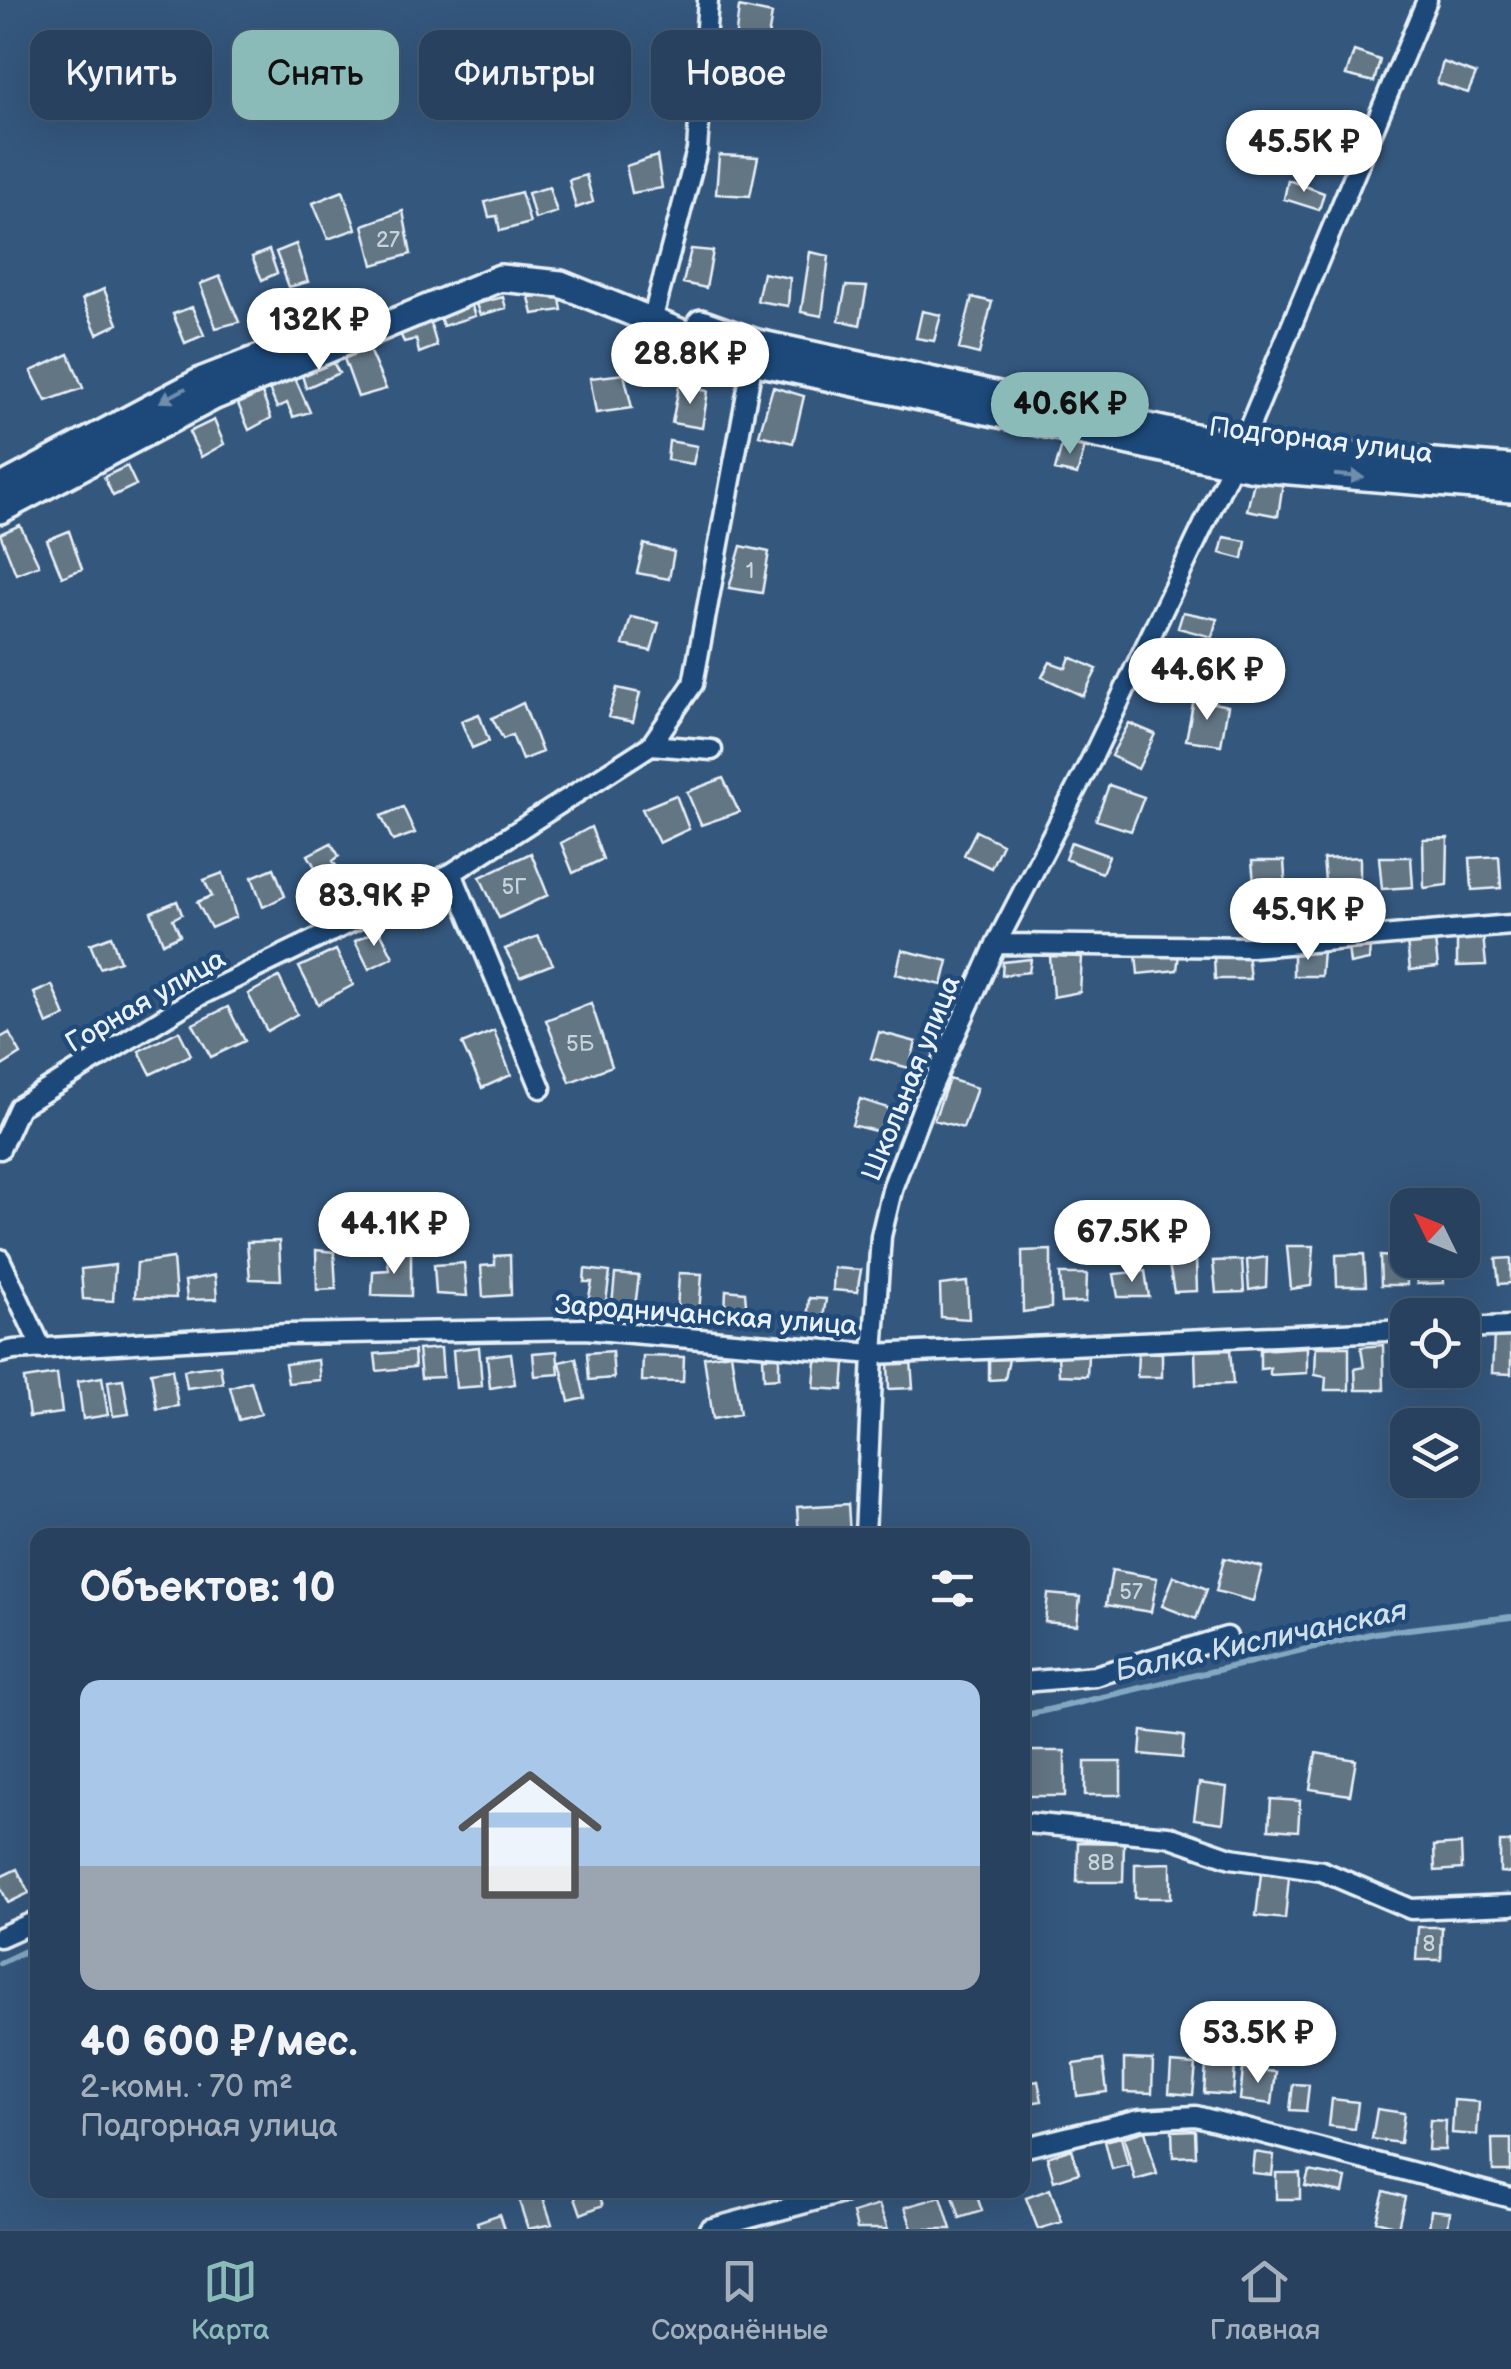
<!DOCTYPE html>
<html lang="ru">
<head>
<meta charset="utf-8">
<style>
	body { margin:0; font-family:"Balsamiq Sans",sans-serif; background:#2f4864; color:#f1f3f6; height:100vh; display:flex; flex-direction:column; font-size:38px; white-space:nowrap }
	* { box-sizing:border-box; margin:0 }
	p { font-size:32px; color:#a4afbc }
	.icon { flex:none; width:55px; height:55px; fill:none; stroke:currentColor; stroke-width:2; stroke-linecap:round; stroke-linejoin:round }
	.map { position:relative; flex:1; overflow:hidden }
	.sheet { position:absolute; left:30px; top:1528px; width:1000px; height:670px; display:flex; flex-direction:column; background:#27415e; border-radius:20px; box-shadow:0 10px 40px #0002,0 0 0 2px #435a73 }
	.sheet>* { flex:none }
	.guide { position:absolute; left:30px; top:30px; width:1000px; height:90px; display:flex; gap:20px }
	.needle { width:65px; rotate:313deg }
	.fabs { position:absolute; left:1390px; top:1188px; display:grid; gap:20px }
	.fabs a { display:grid; place-items:center; width:90px; height:90px; border-radius:20px; background:#27415e; box-shadow:0 10px 40px #0002,0 0 0 2px #435a73; font-size:50px }
	.price { position:absolute; translate:-50% -85px; padding:0 22px; border-radius:35px; background:#fff; color:#222; font-size:32px; line-height:65px; filter:drop-shadow(0 2px 5px #0008) }
	.price::after { content:''; position:absolute; left:50%; top:60px; width:30px; height:22px; margin-left:-15px; background:inherit; clip-path:polygon(0 0,100% 0,50% 100%) }
	.price.selected { background:#8bbbb9; color:#111 }
	ul { padding:0; list-style:none }
	li { display:grid; align-content:center; gap:20px; height:530px; padding:0 50px }
	li span { display:grid; place-items:center; height:310px; border-radius:20px; color:#555 }
	li>.icon { margin-inline-start:auto }
	span .icon { width:180px; height:180px; fill:#fffc; stroke-width:1 }
	li b { font-size:42px }
	h2 { display:flex; justify-content:space-between; align-items:center; height:120px; padding:0 50px; font-size:42px }
	.tag { padding:0 35px; border-radius:20px; background:#27415e; box-shadow:0 10px 40px #0002,0 0 0 2px #435a73; font-size:35px; line-height:90px }
	.tag.selected { background:#8bbbb9; color:#111 }
	.tab-bar { display:flex; justify-content:space-around; align-items:center; height:140px; border-top:2px solid #435a73; background:#27415e; font-size:28px; color:#a4afbc }
	.tab-bar a { display:grid; justify-items:center; gap:5px }
	.tab-bar .selected { color:#8bbbb9 }
	.map>svg:first-child { display:block }
	.lines { fill:none; stroke-linecap:round; stroke-linejoin:round }
	.stream { stroke:#83a8c1; stroke-width:6 }
	.building { fill:#647684; stroke:#e8f1f8; stroke-width:2.5 }
	.street-casing { stroke:#e8f1f8; stroke-width:25 }
	.secondary-casing { stroke:#e8f1f8; stroke-width:32 }
	.street { stroke:#1f4a7a; stroke-width:18 }
	.secondary { stroke:#1f4a7a; stroke-width:25 }
	.oneway { fill:#6f8dac }
	.labels { text-anchor:middle; stroke-width:9; stroke-linejoin:round; paint-order:stroke }
	.number-label { font-size:22px; fill:#c7d2db }
	.street-label { font-size:28px; fill:#e8f1f8; stroke:#1f4a7a }
	.water-label { font-size:30px; font-style:italic; fill:#cfdfea; stroke:#1f4a7a }
</style>
</head>
<body>
<div class="map">
<svg width="1511" height="2229" viewBox="0 0 1511 2229">
	<rect width="100%" height="100%" fill="#34577d"/>
	<filter id="ink" filterUnits="userSpaceOnUse"><feTurbulence type="fractalNoise" baseFrequency=".01" numOctaves="2"/><feDisplacementMap in="SourceGraphic" scale="20" xChannelSelector="R" yChannelSelector="G"/><feConvolveMatrix kernelMatrix="1 2 1 2 8 2 1 2 1" color-interpolation-filters="sRGB"/></filter>
	<g filter="url(#ink)">
		<g class="lines">
			<path class="stream" d="M1022,1716L1375,1633L1511,1617
				M0,1963L38,1945"/>
		</g>
		<path class="building" d="M739,7L772,14L766,49L735,41Z
			M1354,51L1380,60L1374,82L1346,75Z
			M1443,62L1476,74L1468,93L1437,83Z
			M719,155L758,157L750,196L716,194Z
			M657,156L662,188L632,193L626,166Z
			M586,175L593,202L576,208L569,180Z
			M1288,180L1324,193L1319,210L1284,199Z
			M549,187L557,212L535,219L528,193Z
			M343,191L356,229L328,239L313,203Z
			M521,192L530,223L500,231L497,216L489,217L485,202Z
			M403,211L411,254L373,265L363,225Z
			M296,244L308,282L289,287L276,252Z
			M691,249L713,251L706,288L683,283Z
			M269,250L277,273L262,280L252,257Z
			M810,252L829,256L822,316L801,312Z
			M763,273L790,278L788,306L757,301Z
			M220,276L239,322L216,328L200,284Z
			M846,286L867,287L860,325L839,320Z
			M104,289L118,324L97,334L82,299Z
			M559,293L562,310L533,314L529,297Z
			M503,297L506,308L480,315L476,304Z
			M972,297L992,302L979,354L959,349Z
			M471,304L475,316L443,326L438,312Z
			M192,307L204,335L185,343L173,314Z
			M922,311L941,315L934,341L916,338Z
			M428,315L437,346L419,353L416,339L404,342L397,327Z
			M366,343L386,389L358,397L342,353Z
			M69,354L83,388L46,401L31,371Z
			M331,359L339,373L306,388L301,372Z
			M624,374L632,408L596,413L590,378Z
			M295,378L310,412L293,417L287,403L277,408L269,389Z
			M679,386L708,391L702,428L672,423Z
			M773,387L804,396L793,443L759,435Z
			M262,393L271,418L249,430L238,404Z
			M214,420L224,444L201,457L189,432Z
			M669,441L697,446L693,464L667,460Z
			M1063,441L1086,443L1077,475L1055,470Z
			M127,466L136,485L113,496L104,477Z
			M1255,478L1283,482L1278,516L1247,510Z
			M20,525L39,565L16,574L0,534Z
			M69,531L82,569L62,577L47,540Z
			M1224,537L1246,541L1243,559L1220,553Z
			M644,544L674,552L669,579L637,573Z
			M741,546L769,552L762,593L729,588Z
			M1183,612L1217,619L1212,637L1178,628Z
			M631,617L659,623L651,651L623,645Z
			M1070,657L1097,669L1083,696L1042,677L1050,662L1066,668Z
			M617,688L640,693L633,722L608,717Z
			M1194,699L1228,706L1221,745L1186,740Z
			M523,703L542,752L522,760L512,735L503,739L492,718Z
			M479,714L489,741L472,748L461,721Z
			M1129,723L1155,734L1138,769L1111,756Z
			M723,778L739,812L701,825L687,792Z
			M1109,785L1144,797L1131,831L1096,820Z
			M676,795L689,829L659,843L642,809Z
			M403,807L415,833L393,841L381,816Z
			M591,827L603,859L573,873L561,843Z
			M976,831L1002,844L991,868L964,855Z
			M1448,838L1447,885L1424,888L1423,839Z
			M1071,842L1109,856L1102,873L1065,859Z
			M331,843L339,856L333,861L340,872L323,881L308,855Z
			M531,853L548,895L499,918L480,877Z
			M1499,856L1501,888L1472,890L1470,858Z
			M1360,857V889L1326,892L1323,859Z
			M1379,857H1411L1413,887L1382,889Z
			M1252,861H1284L1286,890L1255,893Z
			M274,868L285,896L263,907L252,877Z
			M223,873L236,917L211,928L197,902L212,896L204,880Z
			M177,901L182,914L173,919L180,935L163,943L151,912Z
			M379,929L393,957L369,969L355,941Z
			M1483,935L1486,965L1457,966V938Z
			M111,936L120,961L100,968L90,944Z
			M538,936L553,964L520,977L505,949Z
			M1435,940L1438,967L1410,970L1407,942Z
			M1370,945L1369,960L1350,964L1348,947Z
			M336,950L353,985L318,1004L299,967Z
			M902,950L948,961L942,985L896,974Z
			M1323,950L1321,976H1293V952Z
			M1247,953L1250,979H1215L1214,955Z
			M1136,954H1179L1177,970L1138,974Z
			M1050,956L1082,957L1080,992L1053,997Z
			M1031,959L1029,972L1002,975L1003,962Z
			M279,977L297,1014L267,1031L248,994Z
			M52,985L65,1016L47,1024L34,993Z
			M591,1003L612,1066L570,1082L546,1020Z
			M228,1007L245,1041L211,1057L193,1024Z
			M179,1031L191,1055L151,1074L139,1051Z
			M494,1031L511,1075L482,1088L462,1044Z
			M879,1032L916,1042L909,1068L871,1058Z
			M9,1033L21,1054L2,1066L0,1062V1038Z
			M949,1079L977,1088L963,1128L934,1120Z
			M860,1099L894,1110L887,1134L852,1125Z
			M279,1241L281,1280L250,1279L247,1242Z
			M1287,1246H1314L1311,1286L1291,1289Z
			M316,1250L334,1252L336,1289L317,1290Z
			M1051,1250V1308L1023,1312L1022,1251Z
			M411,1252V1296L372,1295L373,1271L389,1270L387,1253Z
			M1364,1254L1366,1286H1337L1336,1255Z
			M510,1255L511,1295L483,1297L481,1266L495,1265V1256Z
			M1380,1256L1406,1258L1407,1285H1381Z
			M1267,1257L1266,1287L1249,1290L1247,1260Z
			M173,1258L176,1298L135,1297L137,1263Z
			M1511,1258V1283L1499,1284L1496,1259Z
			M1168,1259H1196L1197,1291L1174,1292Z
			M1242,1260L1244,1292L1216,1293L1213,1261Z
			M1414,1260H1442L1444,1283L1417,1284Z
			M464,1263L467,1296L436,1294L434,1265Z
			M115,1265L113,1301L83,1299L81,1269Z
			M834,1268L861,1270L857,1292L833,1290Z
			M585,1269L610,1272L606,1302H588L592,1282H584Z
			M1145,1271L1149,1297H1118L1114,1274Z
			M679,1273L702,1274L699,1314L677,1313Z
			M615,1274L639,1276L635,1307L612,1305Z
			M1060,1274H1087L1086,1302L1062,1303Z
			M215,1275L217,1299L187,1300L185,1281Z
			M967,1282L969,1319L941,1317L940,1285Z
			M726,1290L745,1292L747,1316L725,1314Z
			M809,1298L826,1299L822,1325L807,1324Z
			M1494,1335H1511V1374L1492,1373Z
			M1383,1345L1384,1390H1356L1355,1369L1364,1367L1361,1347Z
			M479,1347L482,1386L456,1388L453,1350Z
			M1307,1347V1373L1270,1375V1368L1260,1369V1350Z
			M1316,1347H1349V1390H1325L1326,1377L1315,1375Z
			M441,1348L443,1377L421,1378L418,1350Z
			M1230,1350L1233,1384L1196,1385L1195,1351Z
			M414,1351L415,1367L377,1371L375,1354Z
			M557,1351L559,1374L535,1376L533,1353Z
			M612,1351L614,1378L589,1380L587,1353Z
			M1138,1352L1162,1353V1377H1137Z
			M511,1353L515,1384L490,1388L487,1356Z
			M731,1353L740,1414L713,1419L704,1357Z
			M1058,1355H1088L1087,1376L1059,1375Z
			M643,1356L684,1357L683,1382L642,1381Z
			M763,1357H779V1378L764,1379Z
			M576,1358L585,1398L569,1402L560,1362Z
			M989,1359H1009L1005,1379L989,1380Z
			M318,1360L320,1380L288,1383L285,1364Z
			M888,1360H911L913,1388L889,1389Z
			M1408,1360V1370H1437L1438,1374L1405,1381L1402,1361Z
			M816,1361L845,1363L843,1390L814,1388Z
			M220,1365L223,1383L187,1388L184,1370Z
			M172,1369L178,1406L157,1409L151,1372Z
			M57,1374L62,1413L29,1417L24,1379Z
			M102,1377L108,1415L83,1419L78,1381Z
			M123,1379L129,1414L113,1416L108,1381Z
			M251,1381L261,1414L239,1420L230,1387Z
			M848,1504L850,1535H799L797,1507Z
			M1224,1558L1262,1567L1253,1601L1216,1591Z
			M1112,1570L1157,1578L1151,1612L1106,1605Z
			M1174,1576L1207,1589L1196,1619L1162,1606Z
			M1048,1594L1080,1597L1077,1625L1045,1622Z
			M1142,1731L1184,1736L1182,1758L1140,1754Z
			M1028,1751H1065V1796H1028Z
			M1316,1753L1356,1760L1350,1795L1310,1789Z
			M1085,1762H1121V1795H1085Z
			M1199,1783L1227,1787L1223,1823L1194,1819Z
			M1271,1799L1300,1801L1298,1831L1269,1829Z
			M1078,1842L1124,1843L1123,1882H1077Z
			M1500,1842H1511V1873L1500,1872Z
			M1461,1844L1462,1869L1435,1871L1434,1846Z
			M1171,1863V1898H1135V1864Z
			M17,1869L29,1893L8,1903L0,1886V1877Z
			M1261,1874L1289,1877L1285,1919L1256,1916Z
			M1418,1927H1442L1441,1960H1416Z
			M1124,2059L1153,2060L1152,2093L1124,2092Z
			M1103,2060L1107,2092L1077,2096L1074,2064Z
			M1171,2063L1196,2065L1193,2095L1169,2093Z
			M1206,2064L1235,2066L1233,2095L1204,2093Z
			M1243,2069L1276,2072L1272,2104L1240,2100Z
			M1038,2081L1042,2101L1022,2104V2084Z
			M1293,2084L1309,2085L1306,2111L1290,2110Z
			M1332,2099L1358,2102L1355,2129L1329,2126Z
			M1454,2100L1479,2102L1477,2135L1452,2133Z
			M1377,2109L1404,2113L1400,2143L1372,2139Z
			M1430,2120L1446,2121L1445,2150H1428Z
			M1195,2130L1196,2156L1173,2157L1172,2131Z
			M1145,2131L1157,2174L1135,2180L1124,2137Z
			M1121,2137L1128,2165L1112,2169L1105,2141Z
			M1492,2139H1511V2171H1493Z
			M1072,2149L1079,2173L1054,2181L1047,2157Z
			M1254,2152L1274,2155L1272,2175L1252,2173Z
			M1309,2171L1346,2178L1343,2193L1305,2186Z
			M1276,2173H1300V2199H1276Z
			M1050,2189L1062,2222L1038,2229L1026,2198Z
			M586,2190H597L603,2205L581,2214L574,2194Z
			M951,2190H975L982,2211L960,2218Z
			M1384,2191L1405,2197L1398,2227L1376,2221Z
			M542,2194L552,2224L528,2229L519,2201Z
			M941,2197L951,2229H912L905,2207Z
			M879,2205L888,2229H857L853,2213Z
			M1431,2210L1450,2212L1448,2229H1429Z
			M500,2214L505,2229H479L477,2222Z"/>
		<g class="lines">
			<g class="street-casing">
				<path id="street" d="M652,321L697,150L708,0
					M651,745L712,750
					M452,873L541,1088
					M996,944L1252,947L1511,925
					M0,1149L19,1107L199,996L452,873L651,745L693,684L755,350
					M0,1259L42,1349
					M1462,1328L1511,1326
					M0,1353L14,1350L287,1334L585,1329L873,1354L1408,1330
					M865,1535L873,1354L881,1236L893,1186L925,1102L996,944L1091,760L1241,447L1427,0
					M1022,1682L1095,1676L1227,1637
					M1026,1823L1168,1836L1231,1858L1322,1871L1411,1909L1511,1905
					M0,1937L38,1920
					M1022,2148L1140,2119L1196,2116L1511,2198
					M709,2229L854,2190"/>
			</g>
			<g class="secondary-casing">
				<path id="secondary" d="M701,323L757,343L1241,447L1511,468
					M0,488L203,380L324,333
					M0,510L213,397L500,278L561,284L752,361L1233,464L1254,468L1511,489"/>
			</g>
			<use href="#street" class="street"/>
			<use href="#secondary" class="secondary"/>
		</g>
		<defs><path id="oneway-solid" d="M-6-.8H1V-3.2L6.5 0L1 3.2V.8H-6Z" transform="scale(2.5)"/></defs>
		<g class="oneway">
			<use href="#oneway-solid" transform="translate(173 395) rotate(152)"/>
			<use href="#oneway-solid" transform="translate(1349 476) rotate(5)"/>
		</g>
	</g>
	<g class="labels">
		<g class="number-label">
			<text x="388" y="247">27</text>
			<text x="750" y="578">1</text>
			<text x="514" y="894">5Г</text>
			<text x="580" y="1051">5Б</text>
			<text x="1131" y="1599">57</text>
			<text x="1101" y="1870">8В</text>
			<text x="1429" y="1951">8</text>
		</g>
		<g class="street-label">
			<text transform="translate(1321 439) rotate(7)" y="10">Подгорная улица</text>
			<text transform="translate(145 1000) rotate(-30)" y="10">Горная улица</text>
			<text transform="translate(910 1078) rotate(-68)" y="10">Школьная улица</text>
			<text transform="translate(706 1314) rotate(4)" y="10">Зародничанская улица</text>
		</g>
		<g class="water-label">
			<text transform="translate(1261 1640) rotate(-12)" y="10">Балка Кисличанская</text>
		</g>
	</g>
</svg>
<div class="fabs">
<a><svg class="needle" viewBox="-14 -14 28 28"><path d="M0-13l5 13h-10z" fill="#e53935"/><path d="M0 13l5-13h-10z" fill="#a4afbc"/></svg></a>
<a><svg class="icon" aria-label="locate" viewBox="0 0 24 24"><circle cx="12" cy="12" r="6"/><path d="M12 2v4M12 18v4M2 12h4M18 12h4"/></svg></a>
<a><svg class="icon" aria-label="layers" viewBox="0 0 24 24"><path d="M12 4l9 5-9 5-9-5zM3 14l9 5 9-5"/></svg></a>
</div>
<b class="price" style="left:1304px;top:195px">45.5K ₽</b>
<b class="price" style="left:319px;top:373px">132K ₽</b>
<b class="price" style="left:690px;top:407px">28.8K ₽</b>
<b class="price selected" style="left:1070px;top:457px">40.6K ₽</b>
<b class="price" style="left:1207px;top:723px">44.6K ₽</b>
<b class="price" style="left:374px;top:949px">83.9K ₽</b>
<b class="price" style="left:1308px;top:963px">45.9K ₽</b>
<b class="price" style="left:394px;top:1277px">44.1K ₽</b>
<b class="price" style="left:1132px;top:1285px">67.5K ₽</b>
<b class="price" style="left:1258px;top:2086px">53.5K ₽</b>
<div class="guide">
<a class="tag">Купить</a>
<a class="tag selected">Снять</a>
<a class="tag">Фильтры</a>
<a class="tag">Новое</a>
</div>
<section class="sheet">
<h2>Объектов: 10<svg class="icon" aria-label="filters" viewBox="0 0 24 24"><path d="M4 7h16M4 17h16"/><circle cx="9" cy="7" r="2"/><circle cx="15" cy="17" r="2"/></svg></h2>
<ul>
<li><span style="background:linear-gradient(#a9c7e8 60%,#9aa5b1 0)"><svg class="icon" aria-label="home" viewBox="0 0 24 24"><path d="M3 11l9-7 9 7M6 9v11h12V9"/></svg></span><div><b>40 600 ₽/мес.</b><p>2-комн. · 70 m²</p><p>Подгорная улица</p></div></li>
</ul>
</section>
</div>
<nav class="tab-bar">
<a class="selected"><svg class="icon" aria-label="map" viewBox="0 0 24 24"><path d="M3 6l6-2 6 2 6-2v14l-6 2-6-2-6 2zM9 4v14M15 6v14"/></svg>Карта</a>
<a><svg class="icon" aria-label="saved" viewBox="0 0 24 24"><path d="M7 4h10v16l-5-4-5 4z"/></svg>Сохранённые</a>
<a><svg class="icon" aria-label="home" viewBox="0 0 24 24"><path d="M3 11l9-7 9 7M6 9v11h12V9"/></svg>Главная</a>
</nav>
</body>
</html>
